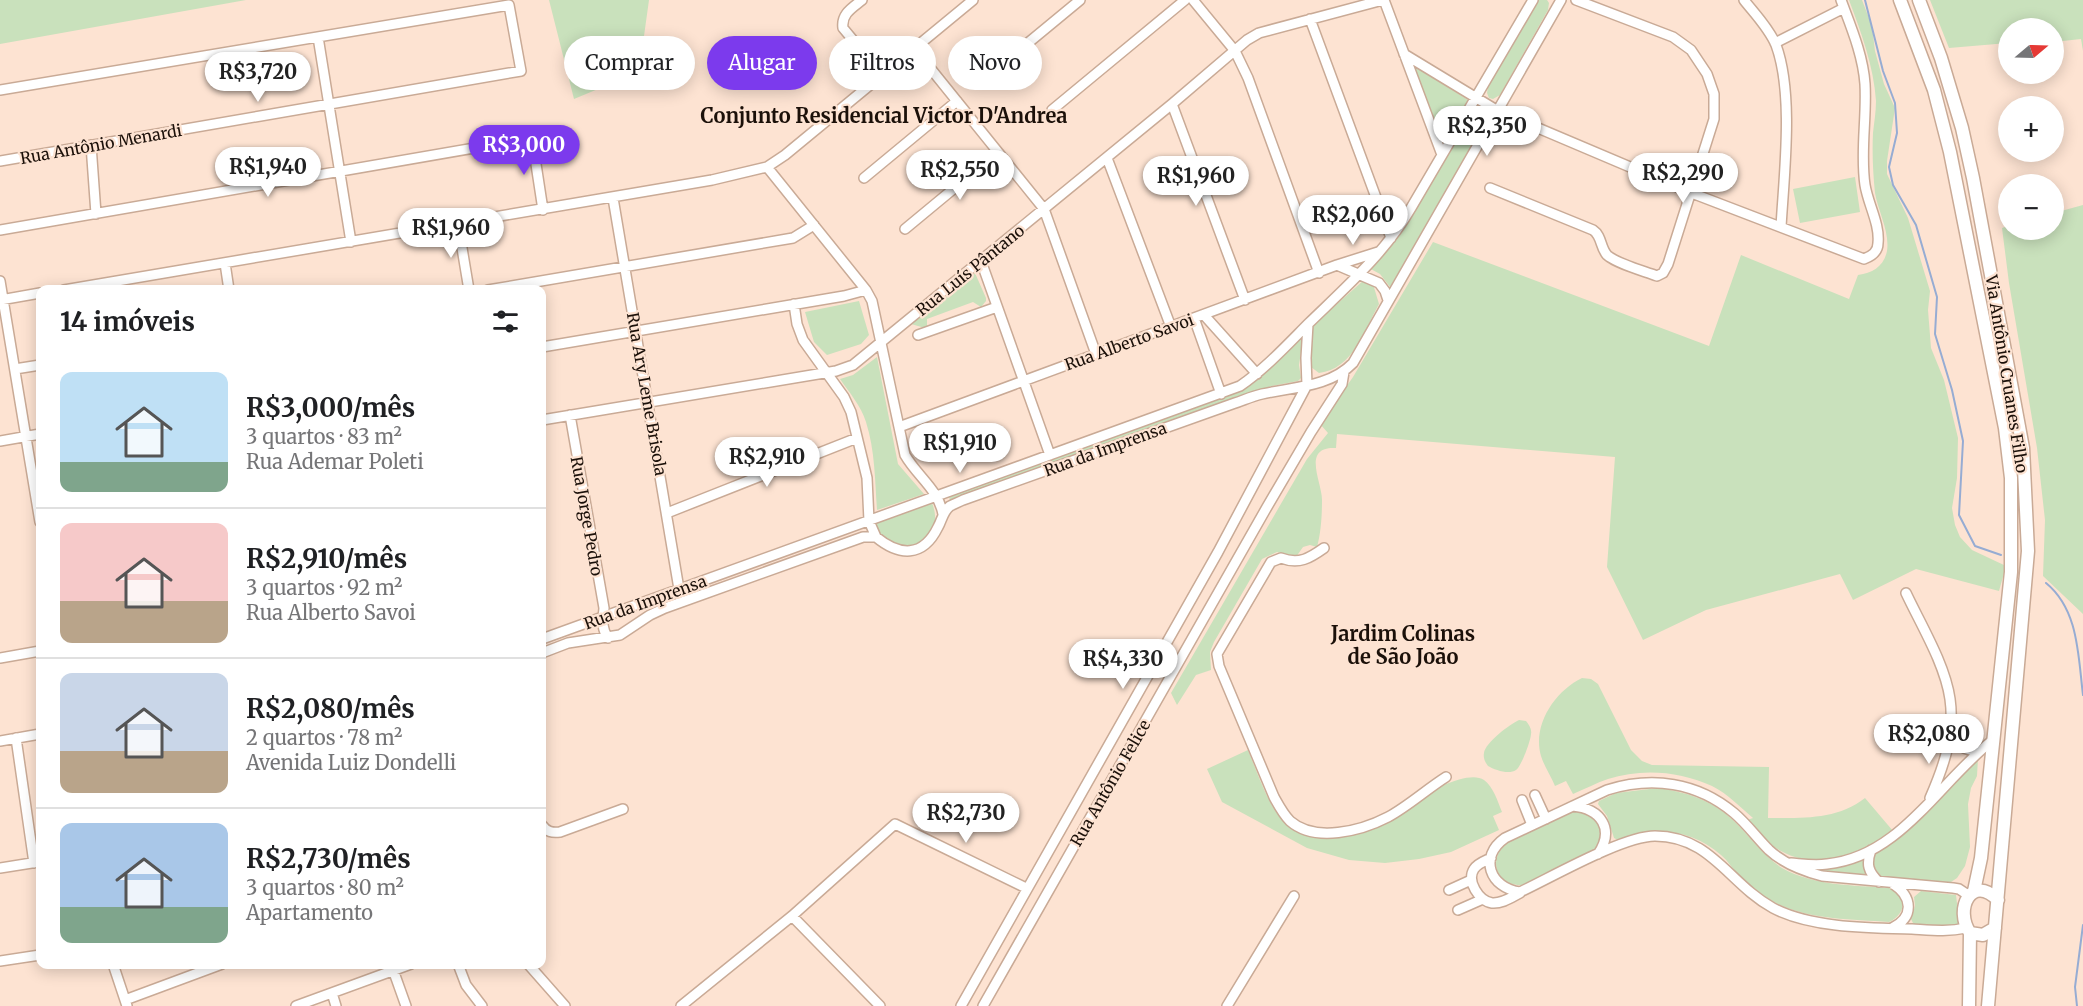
<!DOCTYPE html>
<html lang="pt">
<head>
<meta charset="utf-8">
<style>
	body { margin:0; font-family:Merriweather,serif; background:#f6f6f6; color:#202124; height:100vh; display:flex; flex-direction:column; font-size:22px; white-space:nowrap }
	* { box-sizing:border-box; margin:0 }
	p { font-size:20px; color:#757577 }
	.icon { flex:none; width:33px; height:33px; fill:none; stroke:currentColor; stroke-width:2; stroke-linecap:round; stroke-linejoin:round }
	.map { position:relative; flex:1; overflow:hidden }
	.side { position:absolute; left:36px; top:285px; width:510px; height:684px; display:flex; flex-direction:column; background:#fff; border-radius:12px; box-shadow:0 3px 15px #0003 }
	.side>* { flex:none }
	.hud { position:absolute; left:564px; top:36px; width:570px; height:54px; display:flex; gap:12px }
	.needle { width:39px; rotate:71deg }
	.fabs { position:absolute; left:1998px; top:18px; display:grid; gap:12px }
	.fabs a { display:grid; place-items:center; width:66px; height:66px; border-radius:50%; background:#fff; box-shadow:0 3px 15px #0003; font-size:30px }
	.price { position:absolute; translate:-50% -51px; padding:0 14px; border-radius:21px; background:#fff; color:#222; font-size:20px; line-height:39px; filter:drop-shadow(0 2px 3px #0008) }
	.price::after { content:''; position:absolute; left:50%; top:36px; width:18px; height:14px; margin-left:-9px; background:inherit; clip-path:polygon(0 0,100% 0,50% 100%) }
	.price.on { background:#7c3aed; color:#fff }
	ul { padding:0; list-style:none }
	li { display:flex; align-items:center; gap:18px; height:150px; padding:0 24px }
	li+li { border-top:2px solid #e0e0e0 }
	li span { display:grid; place-items:center; flex:none; width:168px; height:120px; border-radius:12px; color:#555 }
	li>.icon { margin-inline-start:auto }
	span .icon { width:72px; height:72px; fill:#fffc; stroke-width:1 }
	li b { font-size:26px }
	h2 { display:flex; justify-content:space-between; align-items:center; height:72px; padding:0 24px; font-size:26px }
	.chip { padding:0 21px; border-radius:27px; background:#fff; box-shadow:0 3px 15px #0003; font-size:21px; line-height:54px }
	.chip.on { background:#7c3aed; color:#fff }
	.map>svg:first-child { display:block }
	.green { fill:#c9e1bc }
	.lines { fill:none; stroke-linecap:round; stroke-linejoin:round }
	.stream { stroke:#96acd3; stroke-width:2 }
	.minor-casing { stroke:#c9aa96; stroke-width:12 }
	.major-casing { stroke:#c9aa96; stroke-width:15 }
	.minor { stroke:#fff; stroke-width:9 }
	.major { stroke:#fff; stroke-width:12 }
	.labels { text-anchor:middle; stroke-width:4.5; stroke-linejoin:round; paint-order:stroke }
	.street-label { font-size:16px; fill:#1b1009; stroke:#fde3d2 }
	.quarter-label { font-size:20px; font-weight:bold; fill:#1b1009; stroke:#fde3d2 }
</style>
</head>
<body>
<div class="map">
<svg width="2083" height="1006" viewBox="0 0 2083 1006">
	<rect width="100%" height="100%" fill="#fde3d2"/>
	<path class="green" d="M0,0H246L0,44Z
		M549,0H649L639,72L574,99Z
		M1537,0H1547L1549,3L1548,10L1500,95L1493,99L1489,98L1487,93L1489,81Z
		M1849,0H1862L1872,26L1875,51L1884,84L1895,108L1887,161V174L1908,218L1930,291L1928,310L1931,348L1944,380L1958,438L1957,478L1952,508L1955,525L1960,537L1972,550L2006,566L1999,591L1916,569L1853,600L1840,574L1706,610L1643,640L1607,567L1615,457L1337,434L1336,448C1301,446 1322,482 1322,500C1322,515 1321,533 1317,547L1310,545L1303,547L1296,557L1277,552L1262,559L1214,642L1210,652L1211,670L1196,675L1177,705L1171,693L1307,459L1328,433L1320,424L1353,377L1433,242L1709,346L1741,255L1849,299L1858,275C1873,273 1884,266 1887,251C1890,232 1878,211 1875,193C1873,173 1872,153 1873,133C1874,123 1876,112 1876,101C1874,67 1861,32 1849,0Z
		M1930,0H2083V51L2081,39L2054,42V28H2008V43L1949,48Z
		M1413,65L1468,100L1443,146Z
		M1474,111L1483,118V122L1447,193L1390,287L1380,274L1369,268Z
		M1855,177L1860,212L1800,223L1793,189Z
		M2083,205V614L2043,576L2045,520L2037,448L2009,283L2002,228L2008,226V230H2054V213Z
		M975,273L986,298V301L981,307L973,302L927,319V327L925,328L911,324L969,275Z
		M1364,280L1373,284L1379,304C1364,331 1353,369 1319,373L1311,367V327Z
		M859,301L869,335L861,344L827,355L814,342L805,312Z
		M1298,336L1303,339L1299,365L1301,378L1298,381L1272,386L1231,399L950,500L949,497L1245,388L1258,378Z
		M877,357L898,464L924,494L877,510C875,481 875,450 866,422C861,406 849,392 840,379L853,375Z
		M932,503C949,544 891,566 874,523Z
		M1582,678L1591,679L1598,684L1631,750L1642,761L1652,765L1769,767L1768,818C1802,818 1837,820 1865,798L1893,831C1860,853 1819,872 1781,851C1767,844 1757,831 1747,820L1753,818C1740,807 1728,794 1712,786C1680,771 1641,768 1608,779C1596,783 1585,789 1573,794L1566,781L1555,786C1551,776 1544,766 1541,756C1532,725 1555,691 1582,678Z
		M1519,720L1526,721C1529,725 1532,729 1531,734C1531,740 1521,767 1516,770C1509,775 1495,770 1488,766C1485,762 1483,758 1484,753C1485,743 1510,724 1519,720Z
		M1248,750C1256,769 1267,802 1280,817C1295,835 1320,841 1342,836C1372,829 1459,763 1484,780C1493,786 1498,802 1502,812L1493,816L1499,830L1451,852L1419,859L1385,863L1349,860L1307,848L1222,802L1207,769Z
		M1978,758L1977,776L1971,788L1968,804L1970,847L1965,866L1957,878L1948,884L1882,877C1877,872 1871,865 1874,857C1877,849 1899,837 1906,831C1932,809 1954,782 1978,758Z
		M1658,788C1686,792 1712,800 1733,820C1750,836 1762,855 1782,868C1814,886 1853,885 1889,888C1908,896 1906,914 1889,922C1852,919 1810,920 1776,903C1763,896 1750,887 1739,876C1733,869 1728,861 1721,855C1691,828 1655,827 1618,840L1614,838L1607,816L1598,804L1599,801L1616,793Z
		M1582,811C1603,820 1606,836 1591,854L1529,884C1500,891 1484,862 1507,843L1572,812Z
		M1862,857L1866,875L1817,870L1838,866Z
		M1921,891L1956,895L1960,929L1914,925L1911,919L1915,906L1914,897Z"/>
	<g class="lines">
		<path class="stream" d="M1865,0L1883,71L1895,103L1897,133L1889,167L1893,185L1916,225L1937,297L1935,334L1952,390L1963,441L1959,515L1975,546L2001,555
			M2046,583C2079,610 2078,656 2083,695
			M2077,1006L2075,987L2083,925"/>
		<g class="minor-casing">
			<path id="minor" d="M862,0C852,8 841,14 843,28L882,75
				M1193,0L1235,51L1248,78L1319,273
				M1384,0L1442,155
				M1744,0C1754,13 1769,28 1776,45C1794,94 1784,174 1781,227
				M1310,19L1391,238
				M318,37L351,242
				M1775,43L1844,8
				M914,48L1044,209L1096,354
				M1404,54L1498,111L1689,192L1864,259C1872,256 1878,252 1878,243C1880,224 1868,204 1865,185C1860,152 1867,118 1865,84C1863,55 1851,27 1841,0
				M1011,57L1080,0
				M0,90L509,5L521,71L0,161
				M1172,104L1245,300
				M1052,110L1185,0
				M91,145L96,214
				M1107,158L1171,327
				M767,167L866,290L872,301L905,455C917,476 938,489 943,514
				M864,178L957,101
				M1490,188L1593,230C1602,236 1600,247 1607,255C1617,264 1644,271 1657,276L1663,273L1668,264L1714,119V94L1707,74L1691,50L1673,37L1576,0
				M613,198L679,589
				M458,224L469,290
				M905,229L998,152
				M0,230L532,138L543,210
				M981,261L1050,455
				M225,263L229,290
				M1337,265L1378,252
				M0,281L40,522
				M64,290L712,180L767,167L785,155L973,0
				M488,290L793,238L814,225
				M0,300L40,293
				M794,304L797,324L803,340L844,397L851,412L867,478L869,521L876,537
				M1204,315L1257,374
				M1194,318L1221,394
				M918,335L997,307
				M542,347L844,296L866,290
				M15,369L40,365
				M570,415L604,608C603,620 601,628 608,638
				M542,420L836,371L853,365L1172,104L1247,40L1259,33L1383,0
				M899,427L1337,265L1379,283L1385,291L1388,300
				M0,441L40,434
				M667,513L857,438
				M1324,548C1310,558 1299,565 1281,558L1271,562L1217,654L1219,666L1274,797C1279,806 1283,814 1290,821C1315,843 1361,831 1388,817C1407,807 1427,789 1446,777
				M1906,593C1921,625 1945,664 1950,699C1955,734 1944,766 1930,798
				M542,639L1240,386C1266,368 1287,345 1309,323C1346,287 1385,253 1411,208L1533,0
				M542,653L568,643L620,635L650,615L665,608L863,537H876C899,556 923,558 938,527C942,520 943,511 950,506C954,504 959,502 963,500L1235,403C1244,400 1253,396 1262,394C1293,387 1330,387 1353,363L1561,0
				M0,658L40,651
				M1951,734C1958,747 1964,750 1979,751
				M16,738L34,863
				M0,741L40,734
				M1535,795L1546,819
				M1522,800L1532,825
				M1573,806C1601,809 1615,829 1598,854
				M542,825C547,832 552,833 560,832L623,809
				M1871,850C1866,864 1868,872 1879,882
				M1491,858C1485,861 1478,863 1474,869C1466,881 1479,901 1492,903C1502,904 1512,897 1520,893
				M1791,863C1803,864 1815,866 1827,864C1900,857 1940,781 1993,740
				M0,868L38,862
				M1449,890L1471,880
				M1458,910L1483,899
				M792,916L880,1006
				M1892,928C1915,917 1912,896 1893,884
				M1966,928C1948,932 1930,930 1912,929C1869,928 1811,928 1773,908C1729,884 1711,836 1655,836C1623,836 1552,877 1520,892C1490,888 1478,857 1505,838L1607,790C1652,776 1697,782 1734,813C1747,824 1757,838 1769,850C1784,864 1803,871 1822,876L1953,888L1959,889L1968,895
				M0,961L40,955
				M113,964L127,1006
				M391,964L406,1006
				M458,964L466,985L482,1006
				M528,964L565,1006
				M332,993L336,1006
				M125,1000L222,964
				M296,1006L411,964
				M681,1006L792,916L895,824L1026,888
				M961,1006L1218,552L1307,385L1306,358L1308,324
				M983,1006L1267,507L1311,432L1342,384L1344,372
				M1227,1006L1294,896"/>
		</g>
		<g class="major-casing">
			<path id="major" d="M1900,0L1934,90L1950,152L2005,428L2011,478V572L1981,858L1974,891
				M1919,0L1941,58L1962,128L1973,178L2023,448L2028,551L1988,1006
				M1970,933L1983,935L1995,928
				M1969,1006L1970,933C1954,910 1971,873 1998,900"/>
		</g>
		<use href="#minor" class="minor"/>
		<use href="#major" class="major"/>
	</g>
	<g class="labels">
		<g class="street-label">
			<text transform="translate(101 144) rotate(-10)" y="6">Rua Antônio Menardi</text>
			<text transform="translate(970 270) rotate(-39)" y="6">Rua Luís Pântano</text>
			<text transform="translate(1129 342) rotate(-20)" y="6">Rua Alberto Savoi</text>
			<text transform="translate(2007 374) rotate(81)" y="6">Via Antônio Cruanes Filho</text>
			<text transform="translate(647 394) rotate(80)" y="6">Rua Ary Leme Brisola</text>
			<text transform="translate(1105 449) rotate(-20)" y="6">Rua da Imprensa</text>
			<text transform="translate(587 516) rotate(80)" y="6">Rua Jorge Pedro</text>
			<text transform="translate(645 602) rotate(-20)" y="6">Rua da Imprensa</text>
			<text transform="translate(1110 783) rotate(-60)" y="6">Rua Antônio Felice</text>
		</g>
		<g class="quarter-label">
			<text x="884" y="123">Conjunto Residencial Victor D'Andrea</text>
			<text x="1403" y="641">Jardim Colinas<tspan x="1403" dy="23">de São João</tspan></text>
		</g>
	</g>
</svg>
<div class="fabs">
<a><svg class="needle" viewBox="-14 -14 28 28"><path d="M0-13l5 13h-10z" fill="#e53935"/><path d="M0 13l5-13h-10z" fill="#757577"/></svg></a>
<a>+</a>
<a>−</a>
</div>
<b class="price" style="left:258px;top:103px">R$3,720</b>
<b class="price" style="left:1487px;top:157px">R$2,350</b>
<b class="price on" style="left:524px;top:176px">R$3,000</b>
<b class="price" style="left:268px;top:198px">R$1,940</b>
<b class="price" style="left:960px;top:201px">R$2,550</b>
<b class="price" style="left:1683px;top:204px">R$2,290</b>
<b class="price" style="left:1196px;top:207px">R$1,960</b>
<b class="price" style="left:1353px;top:246px">R$2,060</b>
<b class="price" style="left:451px;top:259px">R$1,960</b>
<b class="price" style="left:960px;top:474px">R$1,910</b>
<b class="price" style="left:767px;top:488px">R$2,910</b>
<b class="price" style="left:1123px;top:690px">R$4,330</b>
<b class="price" style="left:1929px;top:765px">R$2,080</b>
<b class="price" style="left:966px;top:844px">R$2,730</b>
<div class="hud">
<a class="chip">Comprar</a>
<a class="chip on">Alugar</a>
<a class="chip">Filtros</a>
<a class="chip">Novo</a>
</div>
<section class="side">
<h2>14 imóveis<svg class="icon" aria-label="filters" viewBox="0 0 24 24"><path d="M4 7h16M4 17h16"/><circle cx="9" cy="7" r="2"/><circle cx="15" cy="17" r="2"/></svg></h2>
<ul>
<li><span style="background:linear-gradient(#bfe0f5 75%,#7fa58c 0)"><svg class="icon" aria-label="home" viewBox="0 0 24 24"><path d="M3 11l9-7 9 7M6 9v11h12V9"/></svg></span><div><b>R$3,000/mês</b><p>3 quartos · 83 m²</p><p>Rua Ademar Poleti</p></div></li>
<li><span style="background:linear-gradient(#f6c9c9 65%,#b9a48a 0)"><svg class="icon" aria-label="home" viewBox="0 0 24 24"><path d="M3 11l9-7 9 7M6 9v11h12V9"/></svg></span><div><b>R$2,910/mês</b><p>3 quartos · 92 m²</p><p>Rua Alberto Savoi</p></div></li>
<li><span style="background:linear-gradient(#c9d6e8 65%,#b9a48a 0)"><svg class="icon" aria-label="home" viewBox="0 0 24 24"><path d="M3 11l9-7 9 7M6 9v11h12V9"/></svg></span><div><b>R$2,080/mês</b><p>2 quartos · 78 m²</p><p>Avenida Luiz Dondelli</p></div></li>
<li><span style="background:linear-gradient(#a9c7e8 70%,#7fa58c 0)"><svg class="icon" aria-label="home" viewBox="0 0 24 24"><path d="M3 11l9-7 9 7M6 9v11h12V9"/></svg></span><div><b>R$2,730/mês</b><p>3 quartos · 80 m²</p><p>Apartamento</p></div></li>
</ul>
</section>
</div>
</body>
</html>
